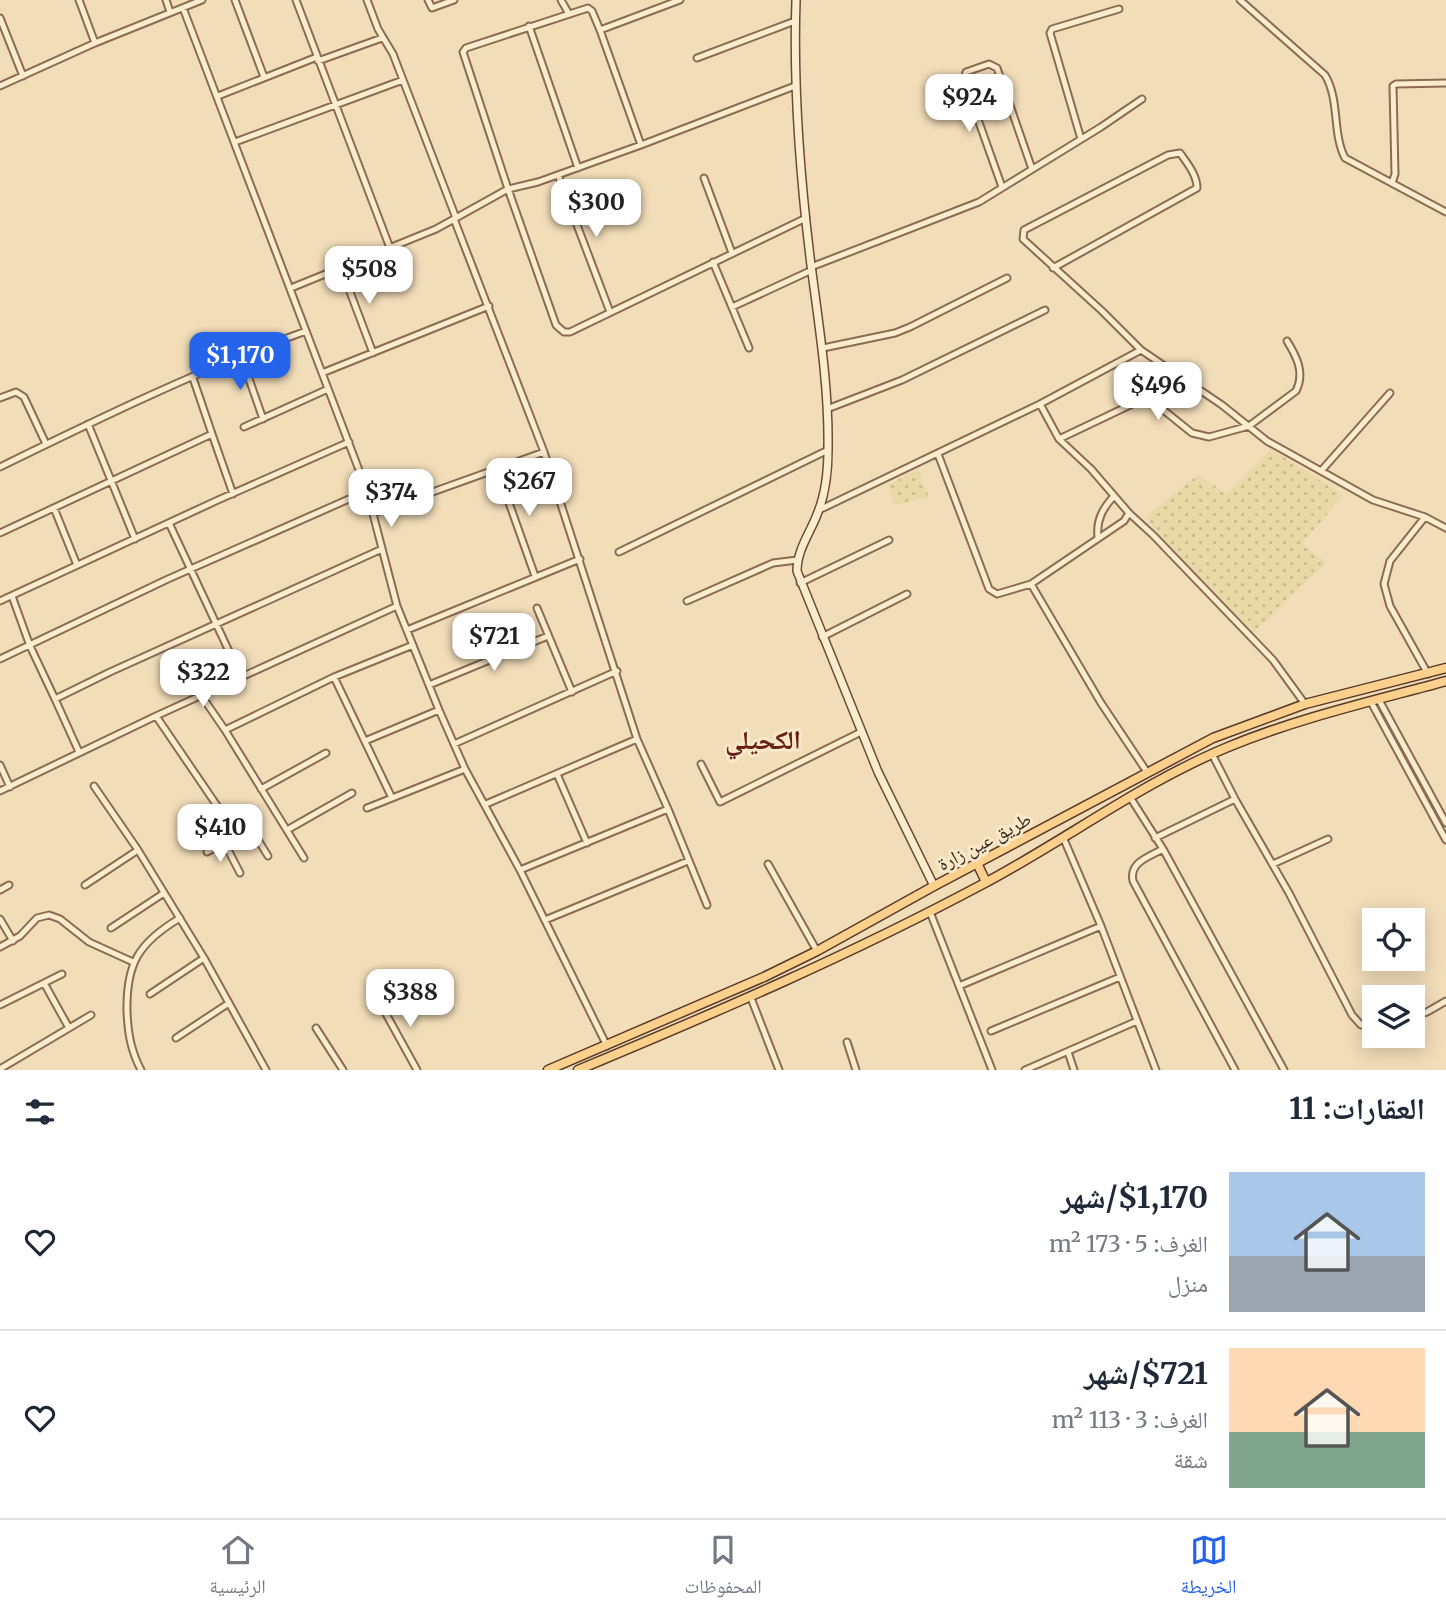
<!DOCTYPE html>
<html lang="ar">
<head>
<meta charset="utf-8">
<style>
	body { margin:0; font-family:Merriweather,"Noto Naskh Arabic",serif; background:#f6f6f7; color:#1f2937; direction:rtl; height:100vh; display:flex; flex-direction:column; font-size:26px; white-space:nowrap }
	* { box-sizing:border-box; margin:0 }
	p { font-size:23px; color:#747a83 }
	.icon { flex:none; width:38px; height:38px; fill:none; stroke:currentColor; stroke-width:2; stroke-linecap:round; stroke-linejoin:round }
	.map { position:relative; height:1070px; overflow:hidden; direction:ltr }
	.drawer { display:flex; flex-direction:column; background:#fff; flex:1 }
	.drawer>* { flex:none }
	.buttons { position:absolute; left:1362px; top:908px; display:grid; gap:14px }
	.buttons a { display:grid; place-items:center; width:63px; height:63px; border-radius:0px; background:#fff; box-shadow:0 4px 18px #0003; font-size:35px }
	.price { position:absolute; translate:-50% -60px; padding:0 16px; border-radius:14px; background:#fff; color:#222; font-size:23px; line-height:46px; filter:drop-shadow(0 2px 4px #0008) }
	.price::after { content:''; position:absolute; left:50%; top:42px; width:21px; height:16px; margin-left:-10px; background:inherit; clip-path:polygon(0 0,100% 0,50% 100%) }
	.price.on { background:#2563eb; color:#fff }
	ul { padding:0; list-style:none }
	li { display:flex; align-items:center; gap:21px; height:175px; padding:0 21px }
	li+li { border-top:2px solid #e0e1e3 }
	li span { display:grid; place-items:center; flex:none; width:196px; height:140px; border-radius:0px; color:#555 }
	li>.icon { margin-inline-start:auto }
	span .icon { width:84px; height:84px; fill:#fffc; stroke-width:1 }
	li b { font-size:30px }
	h2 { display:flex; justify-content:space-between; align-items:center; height:84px; padding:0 21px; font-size:30px }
	.dock { display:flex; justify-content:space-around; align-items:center; height:98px; border-top:2px solid #e0e1e3; background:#fff; font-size:19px; color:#747a83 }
	.dock a { display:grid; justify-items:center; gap:4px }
	.dock .on { color:#2563eb }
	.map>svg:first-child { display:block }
	.farmland { fill:url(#farmland-dots) }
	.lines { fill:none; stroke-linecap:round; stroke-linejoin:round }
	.street-casing { stroke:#8a6c52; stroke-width:9 }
	.secondary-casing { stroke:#6b4d36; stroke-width:10 }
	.primary-casing { stroke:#573a28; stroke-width:11 }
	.street { stroke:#fcebcd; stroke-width:5 }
	.secondary { stroke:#fcebcd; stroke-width:7 }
	.primary { stroke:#fbd08c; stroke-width:8 }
	.labels { text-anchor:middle; stroke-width:6; stroke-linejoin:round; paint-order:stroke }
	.street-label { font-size:19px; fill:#372519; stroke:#f9e8ca }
	.district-label { font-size:26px; font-weight:bold; fill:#682014; stroke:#f9e8ca }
</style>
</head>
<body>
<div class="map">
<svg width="1446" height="1070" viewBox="0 0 1446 1070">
	<defs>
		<pattern id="farmland-dots" width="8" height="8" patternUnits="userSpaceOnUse" patternTransform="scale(1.75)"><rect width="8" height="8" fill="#e8d9a6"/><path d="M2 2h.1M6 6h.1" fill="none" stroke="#c8ba8e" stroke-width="1.8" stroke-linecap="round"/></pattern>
	</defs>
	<rect width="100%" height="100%" fill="#f2ddb9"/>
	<path class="farmland" d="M961,75L968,104L950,109L943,81Z
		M1271,449L1343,495L1302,544L1326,563L1252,634L1192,576L1145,517L1198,475L1227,494Z
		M918,469L929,497L895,505L888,485Z"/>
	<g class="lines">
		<g class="street-casing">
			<path id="street" d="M79,0L95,43
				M166,0L170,12
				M235,0L264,77
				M296,0L390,248
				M367,0L378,29L393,54L456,218
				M428,0L432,8L454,0
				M561,0L569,14
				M1240,0L1325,75C1340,100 1332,133 1345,158L1446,212
				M183,8L367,491L397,606L439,710L465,769L520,870L607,1046
				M0,18L23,76
				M529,26L578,168
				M600,30L680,0
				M697,58L795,21
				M318,61L382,38
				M0,86L95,43L202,0
				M218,96L317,57
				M1081,139L1050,33L1052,29L1119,9
				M235,142L403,80
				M641,145L600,30L592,11L588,8L466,48L463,52L508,189L556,325L564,332H570L806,218
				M558,175L610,312
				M704,178L732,253
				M1392,183L1395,174L1393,86L1396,84L1446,83
				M1002,187L964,80L966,72L989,64L997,68L1032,169
				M454,219L544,452L637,739L668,809L520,870
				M713,262L749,348
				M811,267L979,202L1101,127L1142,99
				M341,268L373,353
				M1053,268L1197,188C1197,175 1187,163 1180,153L1168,155L1024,230L1023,239L1102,311L1141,350L1222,405L1267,441L1373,500L1425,517L1446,528
				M291,288L436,229L508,189L538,182L641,145L795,86
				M732,307L812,270
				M823,348L895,333L910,327L1007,278
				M241,356L263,419
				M322,373L489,306
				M193,378L212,434
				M0,398L16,392L24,397L46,444
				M1040,404L1059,439L1091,469L1129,513
				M827,409L902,380L1045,310
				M88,424L135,539
				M244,427L328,389
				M1059,439L1145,398L1151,400L1192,433L1209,437L1249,426L1296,391C1305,373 1297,357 1287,341
				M938,454L989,589L997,594L1031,584
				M0,467C100,418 201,369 306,331
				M497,469L535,576
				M1321,471L1390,393
				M54,508L77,565
				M819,510L1040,404L1141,350
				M374,513L544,452
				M1425,517L1390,561L1384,584L1390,606L1428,674
				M169,523L241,677
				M0,533L212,434L233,494
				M1098,537C1096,520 1103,508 1114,496
				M619,552L828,450
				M800,583L889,540
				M12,596L30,646L55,699L110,672L382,549
				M0,601L218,500L349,442
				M687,601L773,563L797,560
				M537,608L572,692
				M407,630L580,559
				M822,637L907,594
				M0,659L168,579L367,491
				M334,677L392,798
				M429,685L548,636
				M201,695L225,730
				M55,699L79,752
				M1379,700L1446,823
				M1371,702L1446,840
				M156,716L237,835L207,852
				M365,741L439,710
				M454,744L617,671
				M1212,754L1235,799L1289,893L1352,1015L1361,1025H1374
				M701,764L720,802L861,732
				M0,765L10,787
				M1147,772L1101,703L1031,584L1124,521L1129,513L1153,535L1273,660L1305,704
				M557,774L587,843
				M94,786L138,850L204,958L266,1070
				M261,789L326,753
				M0,791L156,716L397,606
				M1130,797L1163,849L1284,1070
				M486,804L637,739
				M367,808L465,769
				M668,809L707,905
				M287,830L352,793
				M237,835L252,830L268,856
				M1063,837L1101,926L1156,1070
				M1155,838L1235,799
				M224,842L240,873
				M1163,849C1149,857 1129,862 1133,881L1235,1070
				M304,858L225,730L334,677L413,645
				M768,864L817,951
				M1273,864L1328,839
				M85,885L138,850
				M0,890L9,885
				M930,912L992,1070
				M0,919L13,941
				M545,920L688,861
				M111,928L164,893
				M0,947L20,936L37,918L49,915L60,919L89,942L133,962
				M44,983L69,1028
				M959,986L1101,926
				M150,994L204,958
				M751,998L779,1070
				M380,1003L417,1070
				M0,1005L62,974
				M1412,1017L1427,1012L1446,1001
				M316,1028L343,1070
				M991,1031L1120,977
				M176,1038L229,1003
				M847,1042L856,1070
				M1068,1052L1074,1070
				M0,1069L91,1015
				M141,1070C131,1051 128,1034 127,1012C126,964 138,943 180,918
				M1025,1070L1137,1021"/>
		</g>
		<g class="secondary-casing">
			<path id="secondary" d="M796,0C793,88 800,177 811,265C819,326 829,387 828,449C828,470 826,492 818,512C811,532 797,549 797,571L878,772L934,886"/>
		</g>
		<g class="primary-casing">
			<path id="primary" d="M977,863L986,882
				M548,1070L764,977L817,951L934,886L1213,738L1305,704L1446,668
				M578,1070C717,1012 850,955 983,884C1066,840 1141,783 1228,747C1298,718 1373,701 1446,681"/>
		</g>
		<use href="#street" class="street"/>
		<use href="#secondary" class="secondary"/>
		<use href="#primary" class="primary"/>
	</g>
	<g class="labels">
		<g class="street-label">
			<text transform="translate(984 841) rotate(-28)" y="7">طريق عين زارة</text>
		</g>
		<g class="district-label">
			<text x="763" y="749">الكحيلي</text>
		</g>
	</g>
</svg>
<div class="buttons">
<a><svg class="icon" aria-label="locate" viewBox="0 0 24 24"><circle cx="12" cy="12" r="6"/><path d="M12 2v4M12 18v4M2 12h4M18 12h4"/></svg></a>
<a><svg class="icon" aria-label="layers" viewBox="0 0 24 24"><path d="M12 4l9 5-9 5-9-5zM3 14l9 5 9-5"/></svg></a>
</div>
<b class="price" style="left:969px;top:134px">$924</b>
<b class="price" style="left:596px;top:239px">$300</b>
<b class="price" style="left:369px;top:306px">$508</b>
<b class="price on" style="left:240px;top:392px">$1,170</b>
<b class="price" style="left:1158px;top:422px">$496</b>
<b class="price" style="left:529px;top:518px">$267</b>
<b class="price" style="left:391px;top:529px">$374</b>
<b class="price" style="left:494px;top:673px">$721</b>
<b class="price" style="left:203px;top:709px">$322</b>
<b class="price" style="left:220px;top:864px">$410</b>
<b class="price" style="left:410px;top:1029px">$388</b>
</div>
<section class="drawer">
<h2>العقارات: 11<svg class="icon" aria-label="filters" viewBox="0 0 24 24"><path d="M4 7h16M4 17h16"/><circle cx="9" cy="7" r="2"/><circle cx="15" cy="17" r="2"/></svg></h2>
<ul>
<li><span style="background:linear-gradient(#a9c7e8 60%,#9aa5b1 0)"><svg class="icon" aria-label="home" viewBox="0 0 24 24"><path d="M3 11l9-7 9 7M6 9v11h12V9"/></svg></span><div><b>$1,170/شهر</b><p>الغرف: 5 · 173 m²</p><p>منزل</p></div><svg class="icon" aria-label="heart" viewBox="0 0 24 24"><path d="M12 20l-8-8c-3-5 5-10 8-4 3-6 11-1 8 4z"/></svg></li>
<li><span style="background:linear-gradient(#ffd9b3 60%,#7fa58c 0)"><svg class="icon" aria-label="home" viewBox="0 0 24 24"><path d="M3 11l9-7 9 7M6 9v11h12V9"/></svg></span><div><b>$721/شهر</b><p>الغرف: 3 · 113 m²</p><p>شقة</p></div><svg class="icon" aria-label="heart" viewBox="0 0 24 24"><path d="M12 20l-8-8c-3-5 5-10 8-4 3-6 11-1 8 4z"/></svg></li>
</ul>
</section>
<nav class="dock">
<a class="on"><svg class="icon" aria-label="map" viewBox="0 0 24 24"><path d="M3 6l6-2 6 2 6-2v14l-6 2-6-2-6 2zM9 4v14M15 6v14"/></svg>الخريطة</a>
<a><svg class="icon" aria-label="saved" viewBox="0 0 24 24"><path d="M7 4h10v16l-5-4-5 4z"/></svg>المحفوظات</a>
<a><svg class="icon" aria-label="home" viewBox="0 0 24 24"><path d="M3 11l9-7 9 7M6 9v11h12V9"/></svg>الرئيسية</a>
</nav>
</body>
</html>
